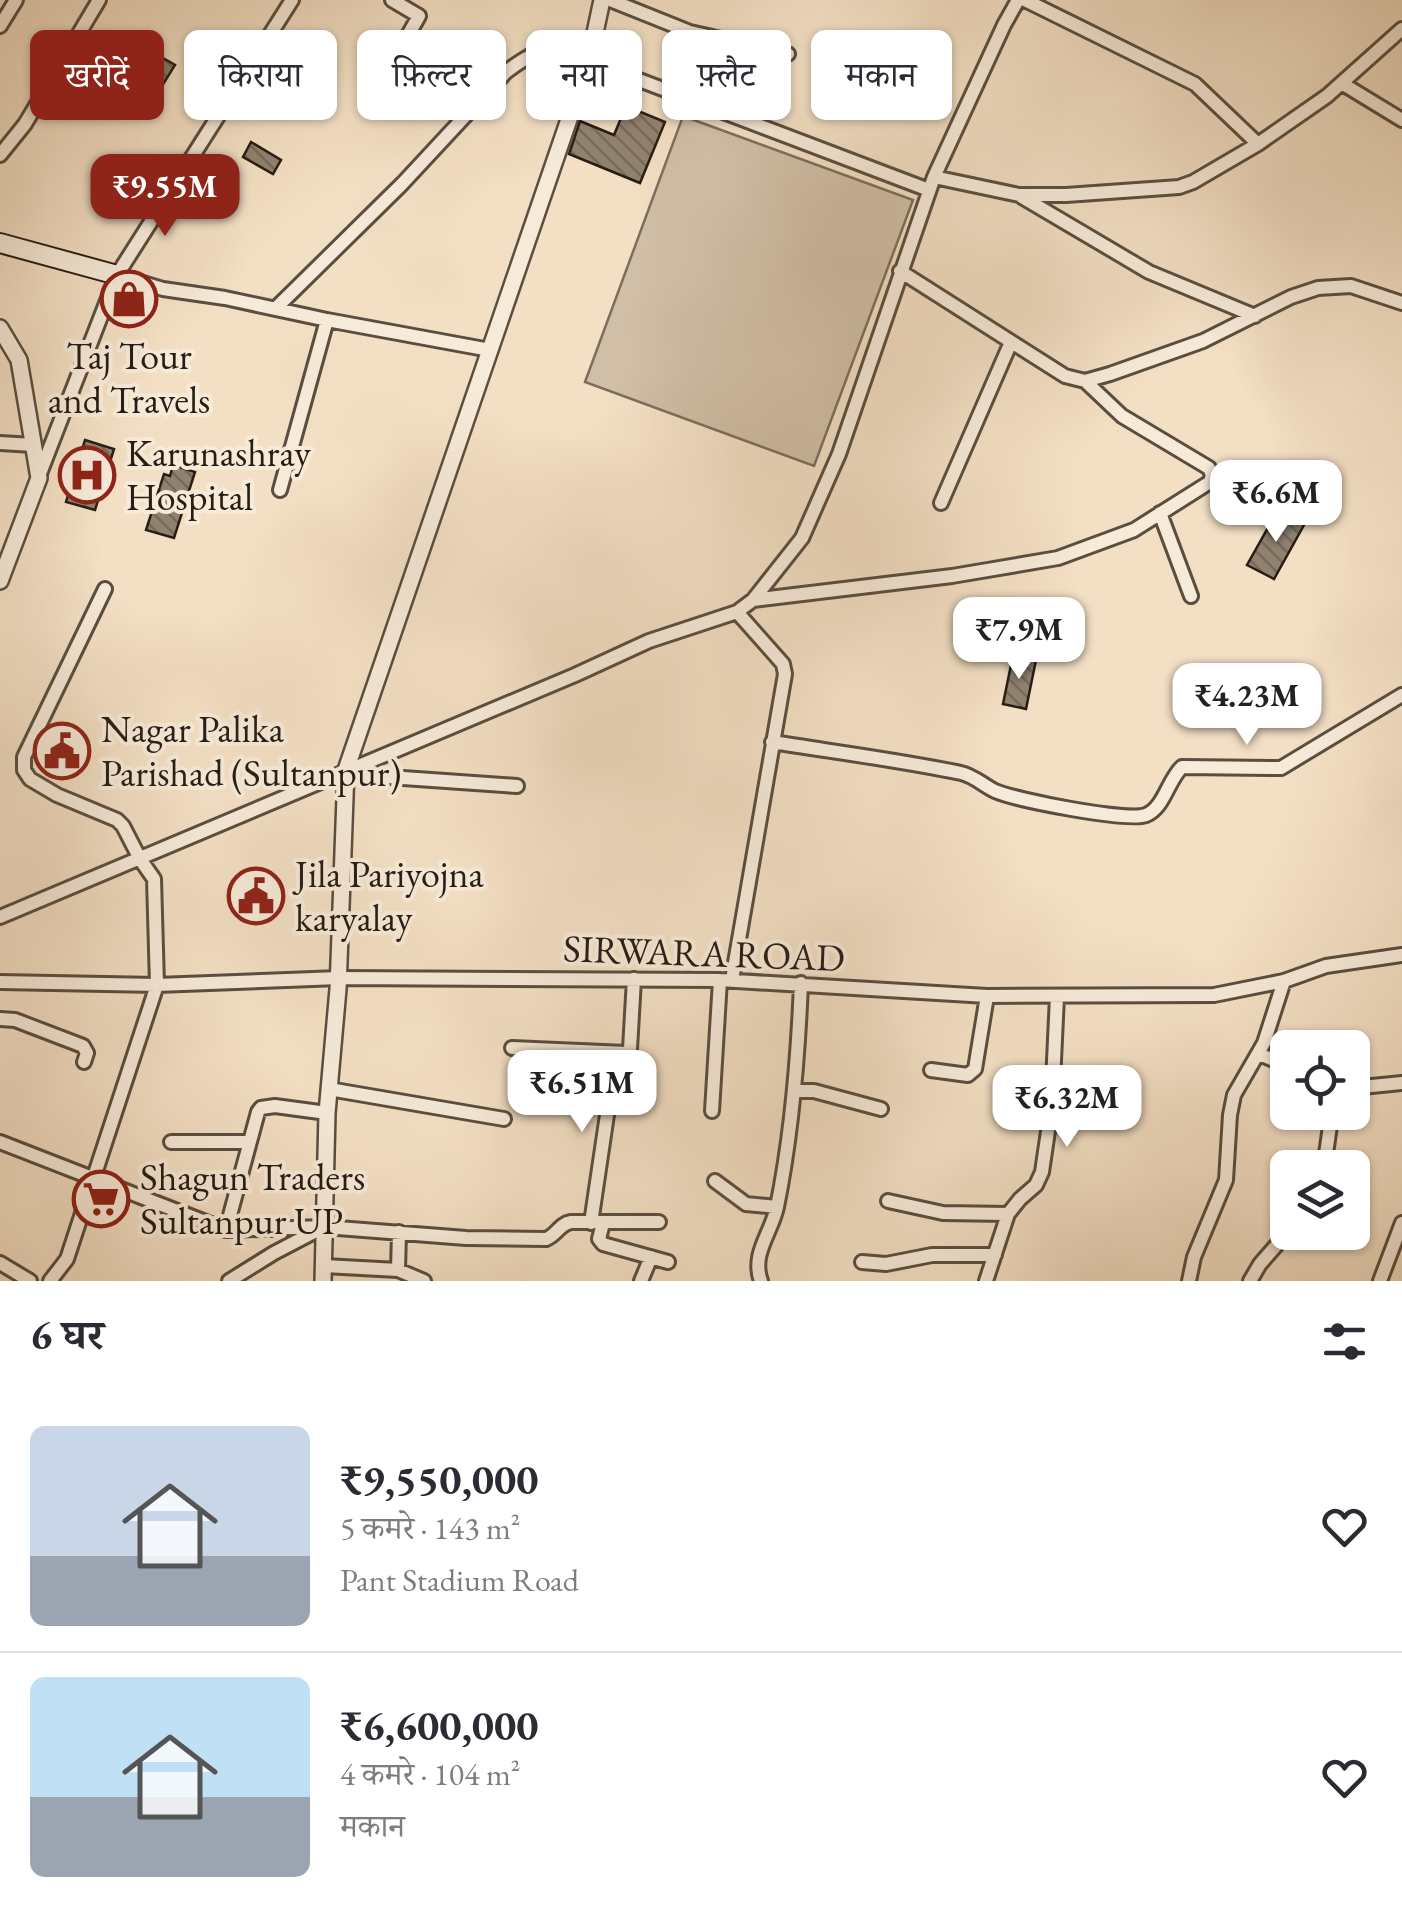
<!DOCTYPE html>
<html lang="hi">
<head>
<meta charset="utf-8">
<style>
	body { margin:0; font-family:"EB Garamond","Noto Serif Devanagari",serif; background:#f2f2f3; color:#2b2b33; height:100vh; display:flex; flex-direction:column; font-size:38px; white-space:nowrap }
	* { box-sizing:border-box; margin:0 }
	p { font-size:32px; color:#7c7c81 }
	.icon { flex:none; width:55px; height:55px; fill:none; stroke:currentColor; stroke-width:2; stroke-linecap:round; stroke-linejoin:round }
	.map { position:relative; height:1281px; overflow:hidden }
	.details { display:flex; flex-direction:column; background:#fff; flex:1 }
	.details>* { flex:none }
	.banner { position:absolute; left:30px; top:30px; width:1342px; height:90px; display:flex; gap:20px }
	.tools { position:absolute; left:1270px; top:1030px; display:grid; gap:20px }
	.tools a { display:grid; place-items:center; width:100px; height:100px; border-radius:15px; background:#fff; box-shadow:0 2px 8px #0004; font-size:50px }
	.price { position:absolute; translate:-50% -85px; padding:0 22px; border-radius:20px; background:#fff; color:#222; font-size:32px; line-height:65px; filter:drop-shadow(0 2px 5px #0008) }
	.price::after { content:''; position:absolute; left:50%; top:60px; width:30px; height:22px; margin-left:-15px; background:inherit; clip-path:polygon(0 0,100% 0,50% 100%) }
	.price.on { background:#8f2418; color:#fff }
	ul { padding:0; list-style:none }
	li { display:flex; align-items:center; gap:30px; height:250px; padding:0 30px }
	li+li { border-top:2px solid #e1e1e2 }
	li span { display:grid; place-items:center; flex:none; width:280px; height:200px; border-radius:15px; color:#555 }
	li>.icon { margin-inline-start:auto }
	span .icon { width:120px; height:120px; fill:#fffc; stroke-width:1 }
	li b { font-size:42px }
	h2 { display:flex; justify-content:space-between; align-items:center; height:120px; padding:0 30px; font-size:42px }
	.pill { padding:0 35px; border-radius:15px; background:#fff; box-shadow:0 2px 8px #0004; font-size:35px; line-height:90px }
	.pill.on { background:#8f2418; color:#fff }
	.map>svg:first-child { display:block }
	.pitch { fill:#d0bea6; stroke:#7c6e5d; stroke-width:2.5 }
	.building { fill:url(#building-back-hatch); stroke:#271d14; stroke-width:2.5 }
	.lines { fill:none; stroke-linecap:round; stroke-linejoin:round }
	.minor-casing { stroke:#5a4e40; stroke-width:18 }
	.tertiary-casing { stroke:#5a4e40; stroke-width:20 }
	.secondary-casing { stroke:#271d14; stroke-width:22 }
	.minor { stroke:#f7ead9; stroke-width:12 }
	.tertiary { stroke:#f7ead9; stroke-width:15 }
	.secondary { stroke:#f7ead9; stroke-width:18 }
	.labels { text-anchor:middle; stroke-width:8; stroke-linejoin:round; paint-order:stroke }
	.poi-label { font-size:38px; fill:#271d14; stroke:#f7ead9; text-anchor:start }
	.street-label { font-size:38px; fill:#271d14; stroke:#f7ead9 }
</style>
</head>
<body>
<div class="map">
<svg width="1402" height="1281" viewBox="0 0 1402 1281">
	<defs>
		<pattern id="building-back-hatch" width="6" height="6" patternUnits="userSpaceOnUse" patternTransform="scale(2.5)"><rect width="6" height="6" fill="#918270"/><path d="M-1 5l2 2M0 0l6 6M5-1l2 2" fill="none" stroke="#766a5b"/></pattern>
	</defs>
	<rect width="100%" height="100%" fill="#f3dfc4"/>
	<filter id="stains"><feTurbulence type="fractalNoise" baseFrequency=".002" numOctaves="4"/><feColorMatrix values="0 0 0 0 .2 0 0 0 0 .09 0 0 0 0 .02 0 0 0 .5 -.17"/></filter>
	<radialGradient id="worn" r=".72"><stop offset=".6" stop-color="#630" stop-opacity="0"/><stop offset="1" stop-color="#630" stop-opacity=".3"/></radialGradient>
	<path class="pitch" d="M683,116L913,200L814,466L585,382Z"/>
	<path class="building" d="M156,54L175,65L157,94L138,83Z
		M626,106L665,122L640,183L569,154L580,121L614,135Z
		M251,142L281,160L273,174L243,157Z
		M85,440L114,449L95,510L66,502Z
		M173,465L195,472L174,538L146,530L164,474L170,476Z
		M1278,510L1304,525L1274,579L1247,565Z
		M1013,655L1036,660L1026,709L1003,704Z"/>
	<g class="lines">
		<g class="minor-casing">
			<path id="minor" d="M392,0L419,16L407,37L454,65L467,45L506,72
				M610,0L690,32L788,54
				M1025,0L1195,84L1258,144
				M0,26L16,0
				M1343,84L1402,120
				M0,155L25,124L99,0
				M934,177L1019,195H1066L1179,187L1193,182L1258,144L1327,96L1402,29
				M1022,197L1149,272L1255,316
				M900,271L1065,376L1085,381L1110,374L1203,341L1291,297L1318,288L1351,286L1402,303
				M117,275L163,289L225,298L327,320L490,350
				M275,309L402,184L506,72C542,44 547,50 589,61L929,190
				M0,443L33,445
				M39,476L117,275L292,0
				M280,490L327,320
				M941,503L1011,342
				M1160,513L1191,596
				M753,600L952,576L1058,558L1134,530L1210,482L1212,475L1209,468L1122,416L1085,381
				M772,742C835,752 899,760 961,773C974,776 983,785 995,791C1016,800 1127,822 1146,815C1164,808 1168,780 1182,767L1281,768L1402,695
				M346,774L517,786
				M0,917L575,675L649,641L737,612L753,600L802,538L839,454L934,177L1004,25L1018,0
				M732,980L785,674L783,664L737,612
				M0,982L157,985L339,978L720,980L987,996L1214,995L1284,981L1326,966L1402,955
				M0,1019L15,1020L83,1046L87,1053L84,1062
				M512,1048L626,1053L630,1049L634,979
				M1259,1054L1288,1066
				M931,1070L968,1075L975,1069L987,996
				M1352,1088L1402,1083
				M329,1089L504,1119
				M795,1091H814L881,1109
				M712,1111L720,980
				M0,1142L226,1230L325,1227L466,1238L546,1239C557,1235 559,1224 571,1222H659
				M171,1142H250
				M1324,1168L1332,1112
				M715,1181L746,1204L777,1207
				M888,1201L943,1213L1008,1214
				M591,1223L616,1054
				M603,1223L599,1239L603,1244L668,1262
				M226,1230L258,1112L261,1108L275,1106L327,1113
				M862,1262L886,1264L932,1255H995
				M0,1263L30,1281
				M324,1266L398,1270L424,1281
				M398,1270L399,1232
				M50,1281L67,1259L157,985L154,879L140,859L123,826L117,820L57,795L30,779L24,770V757L105,589
				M229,1281L274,1253L318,1230
				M641,1281L651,1257
				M761,1281C751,1254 771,1234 777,1207C792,1133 798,1059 801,983
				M986,1281L1008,1214L1020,1199L1036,1185L1042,1172L1052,1104L1057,996
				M1189,1281L1194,1257L1226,1180L1230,1115L1234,1095L1264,1043L1284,981
				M1250,1281L1260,1264L1288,1232
				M1380,1281L1402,1223"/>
		</g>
		<g class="tertiary-casing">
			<path id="tertiary" d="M0,328L19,360L39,478L0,581
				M323,1281L327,1113L338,989L346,770L589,61L602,0"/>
		</g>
		<g class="secondary-casing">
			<path id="secondary" d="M0,243L117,275"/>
		</g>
		<use href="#minor" class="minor"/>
		<use href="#tertiary" class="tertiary"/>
		<use href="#secondary" class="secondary"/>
	</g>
	<defs>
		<g id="shop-ring" transform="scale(2.875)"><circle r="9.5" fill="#f7ead9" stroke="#8f2418" stroke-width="1.5"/><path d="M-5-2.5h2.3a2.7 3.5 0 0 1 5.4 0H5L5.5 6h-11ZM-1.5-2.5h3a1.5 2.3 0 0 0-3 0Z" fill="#8f2418"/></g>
		<g id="hospital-ring" transform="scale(2.875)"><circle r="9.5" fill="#f7ead9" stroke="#8f2418" stroke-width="1.5"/><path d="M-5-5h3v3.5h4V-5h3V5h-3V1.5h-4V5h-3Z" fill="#8f2418"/></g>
		<g id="civic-ring" transform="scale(2.875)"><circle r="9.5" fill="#f7ead9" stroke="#8f2418" stroke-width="1.5"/><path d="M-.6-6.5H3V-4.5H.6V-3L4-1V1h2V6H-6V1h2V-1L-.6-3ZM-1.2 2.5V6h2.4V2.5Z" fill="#8f2418"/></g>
		<g id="supermarket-ring" transform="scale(2.875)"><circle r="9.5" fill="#f7ead9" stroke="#8f2418" stroke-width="1.5"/><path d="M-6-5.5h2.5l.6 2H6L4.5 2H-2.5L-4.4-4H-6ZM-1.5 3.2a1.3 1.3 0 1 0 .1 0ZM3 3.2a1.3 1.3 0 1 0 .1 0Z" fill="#8f2418"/></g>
	</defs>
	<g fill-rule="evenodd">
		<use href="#shop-ring" x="129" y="299"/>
		<use href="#hospital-ring" x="87" y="475"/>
		<use href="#civic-ring" x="62" y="751"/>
		<use href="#civic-ring" x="256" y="896"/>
		<use href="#supermarket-ring" x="101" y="1199"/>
	</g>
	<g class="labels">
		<g class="poi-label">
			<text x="129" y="369" text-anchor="middle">Taj Tour<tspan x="129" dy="44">and Travels</tspan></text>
			<text x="126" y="466">Karunashray<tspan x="126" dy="44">Hospital</tspan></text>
			<text x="101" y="742">Nagar Palika<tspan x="101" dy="44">Parishad (Sultanpur)</tspan></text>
			<text x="295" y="887">Jila Pariyojna<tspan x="295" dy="44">karyalay</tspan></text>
			<text x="140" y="1190">Shagun Traders<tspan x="140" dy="44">Sultanpur UP</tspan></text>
		</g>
		<g class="street-label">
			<text transform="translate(704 953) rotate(2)" y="13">SIRWARA ROAD</text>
		</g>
	</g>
	<rect width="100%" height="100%" filter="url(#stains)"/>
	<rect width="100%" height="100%" fill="url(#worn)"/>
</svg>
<div class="tools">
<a><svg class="icon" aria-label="locate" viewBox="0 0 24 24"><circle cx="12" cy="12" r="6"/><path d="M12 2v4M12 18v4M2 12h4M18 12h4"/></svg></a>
<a><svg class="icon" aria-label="layers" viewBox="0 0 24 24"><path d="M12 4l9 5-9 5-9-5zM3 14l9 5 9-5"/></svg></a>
</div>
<b class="price on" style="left:165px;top:239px">₹9.55M</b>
<b class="price" style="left:1276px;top:545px">₹6.6M</b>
<b class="price" style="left:1019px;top:682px">₹7.9M</b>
<b class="price" style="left:1247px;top:748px">₹4.23M</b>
<b class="price" style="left:582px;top:1135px">₹6.51M</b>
<b class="price" style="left:1067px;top:1150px">₹6.32M</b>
<div class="banner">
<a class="pill on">खरीदें</a>
<a class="pill">किराया</a>
<a class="pill">फ़िल्टर</a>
<a class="pill">नया</a>
<a class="pill">फ़्लैट</a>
<a class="pill">मकान</a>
</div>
</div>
<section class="details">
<h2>6 घर<svg class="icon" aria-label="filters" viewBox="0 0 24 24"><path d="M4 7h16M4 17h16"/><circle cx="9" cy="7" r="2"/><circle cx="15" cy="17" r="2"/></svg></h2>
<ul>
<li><span style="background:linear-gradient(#c9d6e8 65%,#9aa5b1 0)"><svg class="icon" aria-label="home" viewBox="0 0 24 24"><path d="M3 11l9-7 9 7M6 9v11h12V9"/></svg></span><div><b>₹9,550,000</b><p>5 कमरे · 143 m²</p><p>Pant Stadium Road</p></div><svg class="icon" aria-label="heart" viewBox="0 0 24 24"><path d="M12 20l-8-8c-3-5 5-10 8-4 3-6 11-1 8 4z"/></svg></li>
<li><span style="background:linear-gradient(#bfe0f5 60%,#9aa5b1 0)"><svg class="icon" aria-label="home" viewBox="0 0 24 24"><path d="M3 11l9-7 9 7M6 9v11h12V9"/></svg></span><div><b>₹6,600,000</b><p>4 कमरे · 104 m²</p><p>मकान</p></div><svg class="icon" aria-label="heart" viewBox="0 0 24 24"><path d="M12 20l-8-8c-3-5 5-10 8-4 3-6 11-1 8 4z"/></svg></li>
</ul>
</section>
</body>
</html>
